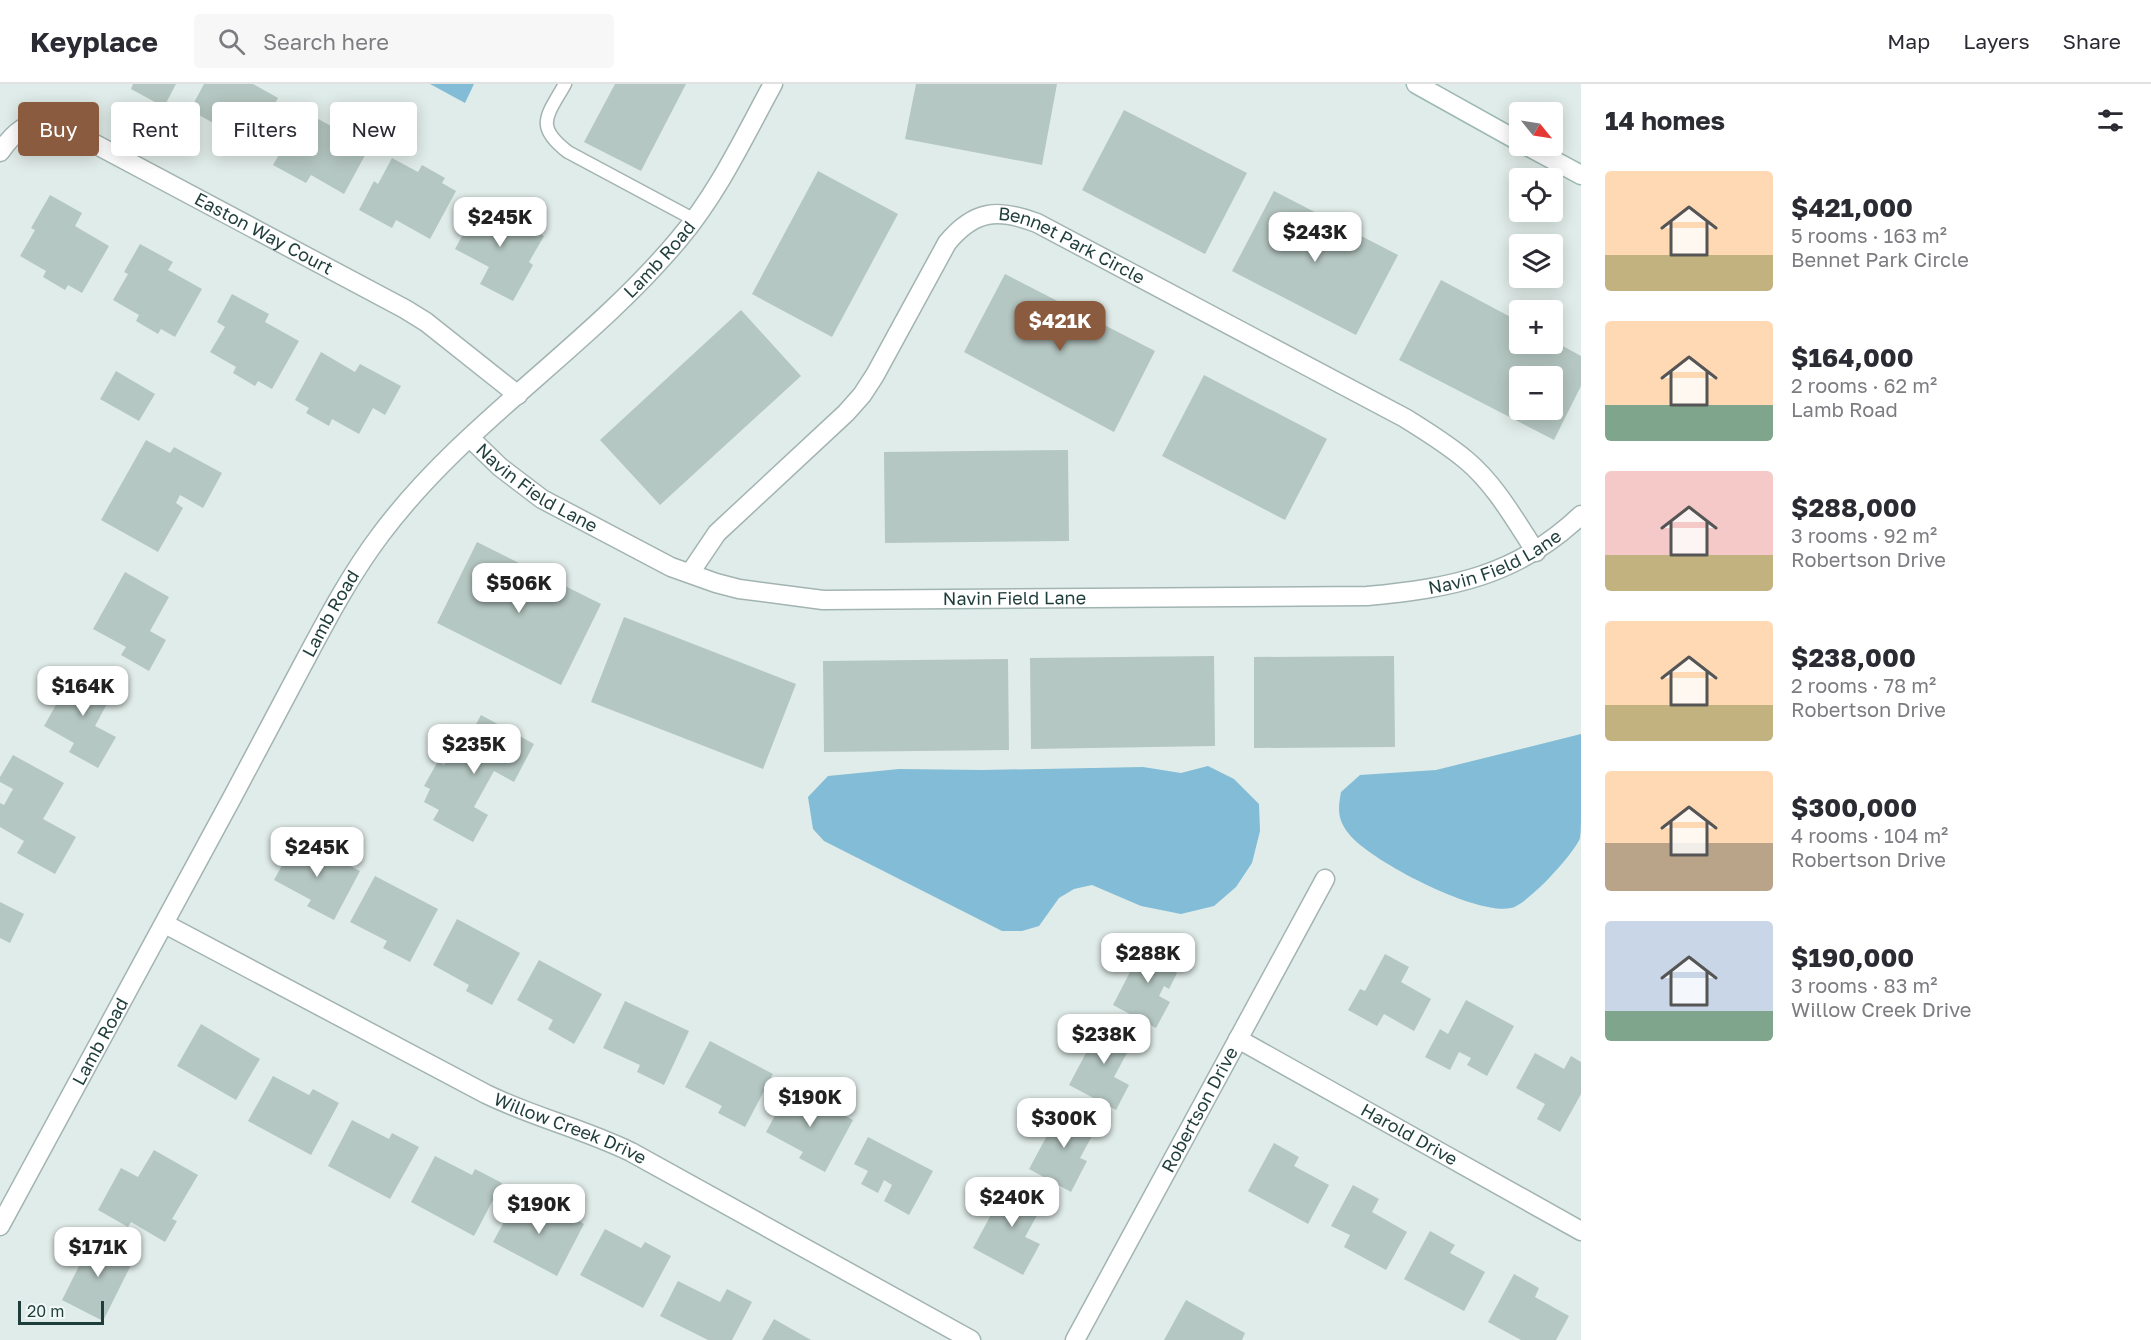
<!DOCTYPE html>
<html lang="en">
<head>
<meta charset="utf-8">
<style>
	body { margin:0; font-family:"Golos Text",sans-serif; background:#f7f7f7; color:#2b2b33; height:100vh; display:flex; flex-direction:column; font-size:22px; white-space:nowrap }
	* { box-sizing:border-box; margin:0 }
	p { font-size:20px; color:#7c7c81 }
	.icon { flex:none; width:33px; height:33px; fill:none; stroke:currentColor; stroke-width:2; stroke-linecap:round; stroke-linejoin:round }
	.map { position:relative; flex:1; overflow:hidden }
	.drawer { display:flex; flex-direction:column; background:#fff; width:570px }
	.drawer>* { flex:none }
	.hud { position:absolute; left:18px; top:18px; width:570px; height:54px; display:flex; gap:12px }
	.needle { width:39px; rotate:120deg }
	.fabs { position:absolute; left:1509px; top:18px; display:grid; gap:12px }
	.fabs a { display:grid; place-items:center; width:54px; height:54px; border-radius:6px; background:#fff; box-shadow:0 3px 15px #0003; font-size:30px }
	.scale { position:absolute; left:18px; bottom:15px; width:86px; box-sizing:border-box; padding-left:6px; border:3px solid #1f3e3b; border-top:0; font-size:16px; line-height:21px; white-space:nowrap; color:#1f3e3b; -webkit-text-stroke:4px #f1f9f6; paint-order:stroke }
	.price { position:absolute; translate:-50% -51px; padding:0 14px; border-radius:12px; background:#fff; color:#222; font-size:20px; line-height:39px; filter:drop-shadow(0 2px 3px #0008) }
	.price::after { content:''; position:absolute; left:50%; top:36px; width:18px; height:14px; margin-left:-9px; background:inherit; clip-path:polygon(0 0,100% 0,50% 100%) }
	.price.current { background:#8a5b3f; color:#fff }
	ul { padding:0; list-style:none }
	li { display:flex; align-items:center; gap:18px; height:150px; padding:0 24px }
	li span { display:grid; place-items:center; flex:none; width:168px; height:120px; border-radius:6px; color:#555 }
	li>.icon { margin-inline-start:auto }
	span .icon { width:72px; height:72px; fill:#fffc; stroke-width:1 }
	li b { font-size:26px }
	h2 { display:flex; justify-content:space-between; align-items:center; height:72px; padding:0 24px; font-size:26px }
	.chip { padding:0 21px; border-radius:6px; background:#fff; box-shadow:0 3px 15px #0003; font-size:21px; line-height:54px }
	.chip.current { background:#8a5b3f; color:#fff }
	header { display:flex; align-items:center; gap:36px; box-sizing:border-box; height:84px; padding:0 30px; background:#fff; border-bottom:2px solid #e1e1e2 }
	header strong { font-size:28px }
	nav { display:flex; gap:33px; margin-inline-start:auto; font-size:21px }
	.search { width:420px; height:54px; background:#f7f7f7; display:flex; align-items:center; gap:15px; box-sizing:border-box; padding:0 21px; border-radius:6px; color:#7c7c81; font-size:22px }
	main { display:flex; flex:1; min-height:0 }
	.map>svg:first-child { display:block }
	.water { fill:#83bcd6 }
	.building { fill:#b5c7c2; fill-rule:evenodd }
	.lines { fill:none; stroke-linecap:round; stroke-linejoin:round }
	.lane-casing { stroke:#a2b4b1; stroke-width:15 }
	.street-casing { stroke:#a2b4b1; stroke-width:21 }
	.secondary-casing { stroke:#9db9b4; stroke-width:21 }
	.lane { stroke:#fff; stroke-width:12 }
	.street { stroke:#fff; stroke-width:18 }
	.secondary { stroke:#fff; stroke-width:18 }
	.labels { text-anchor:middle; stroke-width:4.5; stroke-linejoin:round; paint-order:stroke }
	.street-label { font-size:18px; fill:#1f3e3b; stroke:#f1f9f6 }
</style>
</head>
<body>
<header>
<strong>Keyplace</strong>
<div class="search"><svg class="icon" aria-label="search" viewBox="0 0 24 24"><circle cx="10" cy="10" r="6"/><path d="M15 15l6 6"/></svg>Search here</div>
<nav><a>Map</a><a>Layers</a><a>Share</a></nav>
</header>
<main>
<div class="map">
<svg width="1581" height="1256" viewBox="0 0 1581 1256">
	<rect width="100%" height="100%" fill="#e0ece9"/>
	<path class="water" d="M430,0H474L465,19Z
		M1581,650C1581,677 1581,704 1581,732C1581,738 1581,748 1580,754C1574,770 1527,821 1511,824C1477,832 1370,777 1349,750C1337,735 1338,725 1341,708L1360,691L1436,686Z
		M1208,682L1234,695L1259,720L1260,747L1252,779L1236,803L1214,822L1181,830L1141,822L1092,801L1074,805L1059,814L1039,842L1022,847H1002L824,757L813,745L808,713L828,692L899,685L983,686L1143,683L1181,689Z"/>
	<path class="building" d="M133,0H176L164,23L131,5Z
		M204,0H253L278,14L264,40L268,42L253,71L220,53L224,45L190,26Z
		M615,0H686L641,87L584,58Z
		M916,0H1057L1042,81L905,55Z
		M1124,26L1247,89L1205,170L1082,106Z
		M307,29L333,43L336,37L359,49L356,54L370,62L344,110L311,91L306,99L273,81L289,53L293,55Z
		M392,74L418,88L422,81L445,94L442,99L456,107L430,155L396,136L392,144L359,126L374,97L378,100Z
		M818,87L898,130L832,253L752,210Z
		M1274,107L1398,171L1356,251L1232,187Z
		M50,111L82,129L75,142L109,162L82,209L68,201L65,206L43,193L46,187L20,172L35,146L31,144Z
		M481,117L495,124L498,119L521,132L518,138L544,152L529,178L533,181L513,217L480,200L489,183L455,165Z
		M140,160L173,178L168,186L202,205L175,253L161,245L158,250L136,237L139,231L113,216L128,190L124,188Z
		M1005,190L1155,267L1114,348L964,268Z
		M1441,196L1520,238V260H1552V256L1581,272V302L1554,356L1399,276ZM1520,292H1552V326H1520Z
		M232,210L269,230L265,238L299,257L272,305L258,297L255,302L233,289L236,283L210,268L225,243L217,238Z
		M741,226L801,292L660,421L600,356Z
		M321,268L355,288L360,280L401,302L385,331L373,324L359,350L332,335L329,342L306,329L309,324L295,316Z
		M116,287L155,310L139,337L100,315Z
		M1204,291L1327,355L1285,436L1162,372Z
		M146,356L170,369L174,363L222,389L203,424L180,411L176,419L183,424L158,468L101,436Z
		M1068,366L1069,457L885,459L884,368Z
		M477,458L601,520L561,601L437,539Z
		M125,488L169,513L150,547L166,556L149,587L121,571L126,563L93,545Z
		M624,533L796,600L763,685L591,618Z
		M1214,572L1215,662L1031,665L1030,574Z
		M1394,572L1395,663L1254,664V573Z
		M1008,575L1009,666L824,668L823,577Z
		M77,584L115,605L95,642L116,653L98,684L69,668L74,659L44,642Z
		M481,631L534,660L514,698L494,687L474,723L488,731L473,758L433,736L439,726L424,718L430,705L424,702L438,677L444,681L455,660L463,664Z
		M13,671L64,699L43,735L76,753L55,790L17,769L24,757L0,743V719L4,721L13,705L0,698V693Z
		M297,754L360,787L334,836L307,822L311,816L274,796Z
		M375,792L438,825L410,878L383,864L387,857L350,838Z
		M0,818L24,830L10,859L0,854Z
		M457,835L520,869L492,921L466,907L469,901L433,881Z
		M1147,855L1180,873L1173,886L1177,889L1169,905L1164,902L1159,912L1170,918L1156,944L1113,921Z
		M1385,870L1409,883L1401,898L1431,915L1414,947L1384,930L1377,942L1348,926L1360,905L1365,907Z
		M539,876L602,910L574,960L548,945L553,936L517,916Z
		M1466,916L1514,942L1487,992L1467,981L1471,974L1459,968L1450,986L1425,973L1440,945L1448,950Z
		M625,917L689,947L664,1001L637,988L640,981L603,964Z
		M1104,935L1136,952L1114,993L1129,1001L1116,1026L1069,1001Z
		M201,940L260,975L236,1016L177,982Z
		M710,957L773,990L745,1043L718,1029L722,1022L685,1003Z
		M1535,969L1564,985L1571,972L1581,978V1010L1560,1048L1537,1035L1545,1020L1516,1004Z
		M273,992L309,1011L313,1005L339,1019L311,1071L248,1037Z
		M791,1002L853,1036L825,1088L799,1074L803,1068L766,1048Z
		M1063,1022L1098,1041L1080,1074L1087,1077L1071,1108L1029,1085Z
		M352,1036L389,1055L392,1049L419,1063L390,1115L328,1082Z
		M868,1053L933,1087L909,1131L884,1117L892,1101L884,1096L878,1109L861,1100L868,1087L854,1080Z
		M1274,1059L1299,1073L1294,1082L1329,1101L1308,1140L1248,1107Z
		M154,1066L198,1091L172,1135L177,1137L165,1158L131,1138L128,1143L98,1126L121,1084L138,1093Z
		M435,1072L472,1091L475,1085L502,1099L474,1152L411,1118Z
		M1011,1094L1047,1113L1025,1153L1040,1160L1023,1191L973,1164Z
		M1353,1101L1379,1115L1372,1128L1407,1148L1386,1186L1344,1163L1350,1151L1331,1142Z
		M518,1112L555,1132L558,1125L584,1140L557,1192L493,1158Z
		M605,1145L641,1164L645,1158L671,1172L643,1224L580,1191Z
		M1430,1147L1455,1161L1450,1169L1485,1188L1464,1227L1404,1195Z
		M94,1152L135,1173L103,1237L62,1216Z
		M1514,1190L1539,1204L1535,1213L1569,1232L1556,1256H1521L1488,1238Z
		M678,1197L720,1218L727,1205L752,1218L732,1256H708L660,1232Z
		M1186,1216L1245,1249L1242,1256H1164Z
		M774,1235L811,1256H762Z"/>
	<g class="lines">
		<g class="lane-casing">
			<path id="lane" d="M565,0C547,32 534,42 568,68L695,136"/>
		</g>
		<g class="street-casing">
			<g id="street">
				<path id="s1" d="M0,68C17,44 32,32 63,43L405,225L426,238L518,311"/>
				<path id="s2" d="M470,354L500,383L542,415L671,483L716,499L739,505L823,516L1367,512C1452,504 1517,492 1581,431"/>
				<path id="s3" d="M690,489L717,449L846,329L862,311L875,291L947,159C974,126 998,124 1037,139L1405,334C1426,347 1447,360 1466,376C1495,400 1515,436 1536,468"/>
				<path id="s4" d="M165,840L486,1010C533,1033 584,1045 631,1068L971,1256"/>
				<path id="s5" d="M1238,955L1581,1147"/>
				<path id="s6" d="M0,1142C78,999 156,856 233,712C256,669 279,625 302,582C326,537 350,491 381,450C465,338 589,263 679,155C718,109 744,53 773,0"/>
				<path id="s7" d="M1075,1256L1325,795"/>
			</g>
		</g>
		<g class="secondary-casing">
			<path id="secondary" d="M1416,0L1520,58
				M1527,62L1581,91"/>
		</g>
		<use href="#lane" class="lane"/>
		<use href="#street" class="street"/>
		<use href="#secondary" class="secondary"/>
	</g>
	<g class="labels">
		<g class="street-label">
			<text dy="6" stroke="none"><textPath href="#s1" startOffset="302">Easton Way Court</textPath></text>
			<text dy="6" stroke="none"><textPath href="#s3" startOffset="564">Bennet Park Circle</textPath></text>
			<text dy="6" stroke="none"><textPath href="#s6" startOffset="1182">Lamb Road</textPath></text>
			<text dy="6" stroke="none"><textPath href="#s2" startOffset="84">Navin Field Lane</textPath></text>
			<text dy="6" stroke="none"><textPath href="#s2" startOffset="1074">Navin Field Lane</textPath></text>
			<text dy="6" stroke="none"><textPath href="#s2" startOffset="588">Navin Field Lane</textPath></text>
			<text dy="6" stroke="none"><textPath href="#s6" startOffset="696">Lamb Road</textPath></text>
			<text dy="6" stroke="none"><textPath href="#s6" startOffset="210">Lamb Road</textPath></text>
			<text dy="6" stroke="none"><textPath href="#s7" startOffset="262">Robertson Drive</textPath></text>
			<text dy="6" stroke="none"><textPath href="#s4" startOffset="454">Willow Creek Drive</textPath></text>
			<text dy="6" stroke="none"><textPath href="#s5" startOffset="196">Harold Drive</textPath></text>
		</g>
	</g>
</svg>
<div class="fabs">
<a><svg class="needle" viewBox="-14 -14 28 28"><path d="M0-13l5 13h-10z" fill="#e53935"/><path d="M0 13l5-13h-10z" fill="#7c7c81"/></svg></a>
<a><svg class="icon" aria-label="locate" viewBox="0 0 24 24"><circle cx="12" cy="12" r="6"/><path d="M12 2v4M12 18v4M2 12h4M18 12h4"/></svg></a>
<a><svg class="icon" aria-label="layers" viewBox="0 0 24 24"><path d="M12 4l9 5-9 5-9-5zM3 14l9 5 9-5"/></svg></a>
<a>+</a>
<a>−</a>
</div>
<div class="scale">20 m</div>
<b class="price" style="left:500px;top:164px">$245K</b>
<b class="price" style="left:1315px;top:179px">$243K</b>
<b class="price current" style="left:1060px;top:268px">$421K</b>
<b class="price" style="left:519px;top:530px">$506K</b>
<b class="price" style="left:83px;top:633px">$164K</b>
<b class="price" style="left:474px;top:691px">$235K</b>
<b class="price" style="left:317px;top:794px">$245K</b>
<b class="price" style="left:1148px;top:900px">$288K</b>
<b class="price" style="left:1104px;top:981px">$238K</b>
<b class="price" style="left:810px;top:1044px">$190K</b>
<b class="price" style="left:1064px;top:1065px">$300K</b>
<b class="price" style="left:1012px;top:1144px">$240K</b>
<b class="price" style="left:539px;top:1151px">$190K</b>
<b class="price" style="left:98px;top:1194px">$171K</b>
<div class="hud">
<a class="chip current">Buy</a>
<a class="chip">Rent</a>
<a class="chip">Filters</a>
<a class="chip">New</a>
</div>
</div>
<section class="drawer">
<h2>14 homes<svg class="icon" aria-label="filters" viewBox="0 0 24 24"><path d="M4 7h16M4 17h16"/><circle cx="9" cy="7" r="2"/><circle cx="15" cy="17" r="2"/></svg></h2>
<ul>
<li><span style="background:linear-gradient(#ffd9b3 70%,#c2b280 0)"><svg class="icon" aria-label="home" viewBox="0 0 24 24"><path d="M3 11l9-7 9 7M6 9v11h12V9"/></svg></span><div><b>$421,000</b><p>5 rooms · 163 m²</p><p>Bennet Park Circle</p></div></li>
<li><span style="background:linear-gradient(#ffd9b3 70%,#7fa58c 0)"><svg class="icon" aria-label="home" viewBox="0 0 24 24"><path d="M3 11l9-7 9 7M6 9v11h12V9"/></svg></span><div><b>$164,000</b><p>2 rooms · 62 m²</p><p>Lamb Road</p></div></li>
<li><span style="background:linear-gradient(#f6c9c9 70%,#c2b280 0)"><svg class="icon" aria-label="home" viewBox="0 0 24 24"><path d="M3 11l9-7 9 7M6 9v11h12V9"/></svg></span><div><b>$288,000</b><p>3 rooms · 92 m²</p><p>Robertson Drive</p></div></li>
<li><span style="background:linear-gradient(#ffd9b3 70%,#c2b280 0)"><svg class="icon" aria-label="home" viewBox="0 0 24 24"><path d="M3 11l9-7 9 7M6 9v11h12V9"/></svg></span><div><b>$238,000</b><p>2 rooms · 78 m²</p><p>Robertson Drive</p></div></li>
<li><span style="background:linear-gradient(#ffd9b3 60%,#b9a48a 0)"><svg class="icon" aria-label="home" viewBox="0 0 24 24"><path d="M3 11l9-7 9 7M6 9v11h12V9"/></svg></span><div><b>$300,000</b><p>4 rooms · 104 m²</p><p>Robertson Drive</p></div></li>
<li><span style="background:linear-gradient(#c9d6e8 75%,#7fa58c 0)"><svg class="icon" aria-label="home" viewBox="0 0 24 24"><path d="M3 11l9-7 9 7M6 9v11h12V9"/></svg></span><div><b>$190,000</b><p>3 rooms · 83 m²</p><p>Willow Creek Drive</p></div></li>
</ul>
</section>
</main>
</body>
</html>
